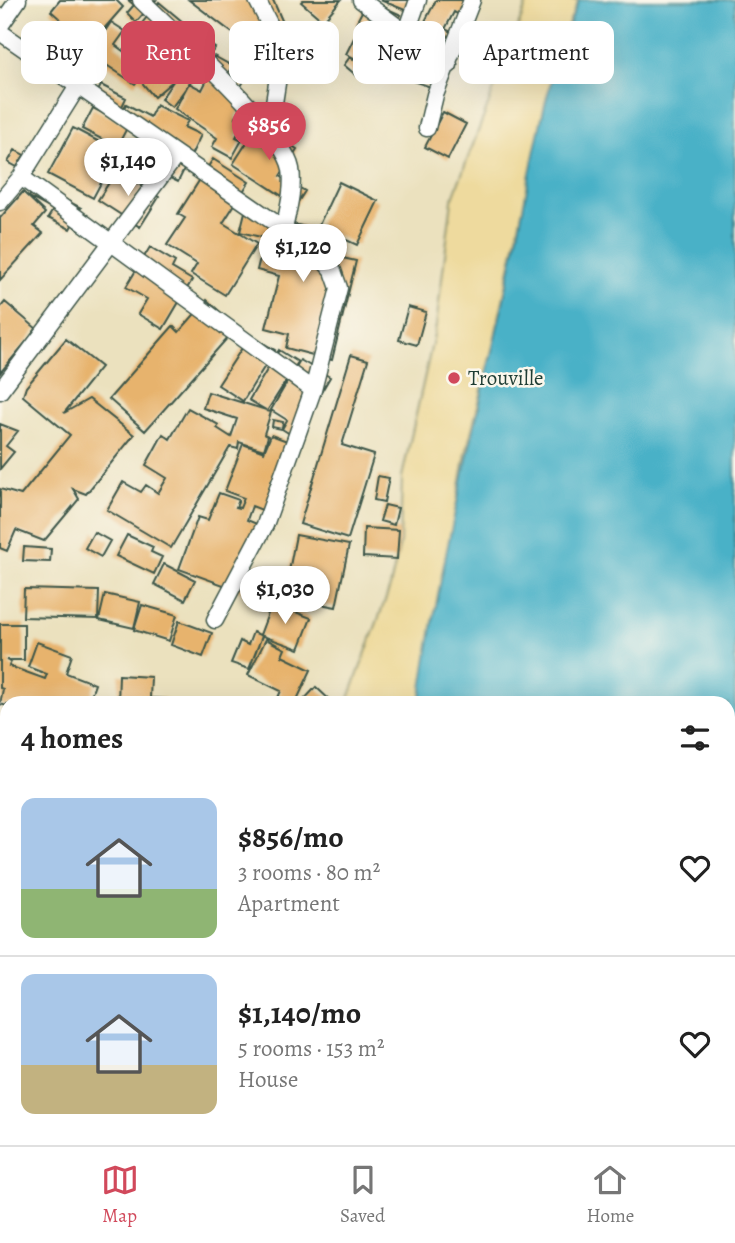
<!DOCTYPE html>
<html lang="en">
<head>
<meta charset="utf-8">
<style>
	body { margin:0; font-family:Alegreya,serif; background:#f2f2f2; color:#222; height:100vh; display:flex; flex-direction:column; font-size:26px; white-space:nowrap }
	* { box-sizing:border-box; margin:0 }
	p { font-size:23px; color:#767676 }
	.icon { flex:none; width:38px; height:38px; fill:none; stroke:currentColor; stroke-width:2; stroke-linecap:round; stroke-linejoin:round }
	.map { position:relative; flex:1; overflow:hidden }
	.panel { position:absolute; left:0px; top:696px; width:735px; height:450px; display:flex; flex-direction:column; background:#fff; border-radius:21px 21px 0 0; box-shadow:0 7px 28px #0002 }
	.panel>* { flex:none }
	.banner { position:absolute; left:21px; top:21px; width:693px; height:63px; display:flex; gap:14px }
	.price { position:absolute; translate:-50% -60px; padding:0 16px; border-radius:24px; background:#fff; color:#222; font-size:23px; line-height:46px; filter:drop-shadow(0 2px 4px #0008) }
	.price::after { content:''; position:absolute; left:50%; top:42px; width:21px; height:16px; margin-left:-10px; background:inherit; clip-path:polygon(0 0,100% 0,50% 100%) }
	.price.current { background:#d1495b; color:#fff }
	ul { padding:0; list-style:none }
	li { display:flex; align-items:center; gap:21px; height:175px; padding:0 21px }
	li+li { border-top:2px solid #e0e0e0 }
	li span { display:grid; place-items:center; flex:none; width:196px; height:140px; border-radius:14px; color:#555 }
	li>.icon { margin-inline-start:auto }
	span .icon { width:84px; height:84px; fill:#fffc; stroke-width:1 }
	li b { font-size:30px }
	h2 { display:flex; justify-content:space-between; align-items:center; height:84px; padding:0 21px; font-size:30px }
	.pill { padding:0 24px; border-radius:14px; background:#fff; box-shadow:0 7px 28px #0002; font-size:24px; line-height:63px }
	.pill.current { background:#d1495b; color:#fff }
	.dock { display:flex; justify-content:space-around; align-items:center; height:98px; border-top:2px solid #e0e0e0; background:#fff; font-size:19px; color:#767676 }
	.dock a { display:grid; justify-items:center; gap:4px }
	.dock .current { color:#d1495b }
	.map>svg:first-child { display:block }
	.sand { fill:#eeda9e; stroke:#868c69; stroke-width:2 }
	.water { fill:#48b1c7; stroke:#34777e; stroke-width:2 }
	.building { fill:#e7b36d }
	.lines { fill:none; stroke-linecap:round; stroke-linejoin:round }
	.minor-casing { stroke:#3e5649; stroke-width:19 }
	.minor { stroke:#fff; stroke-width:16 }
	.poi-dot { fill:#d1495b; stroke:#fbf7ec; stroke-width:2.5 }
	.labels { text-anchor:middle; stroke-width:5; stroke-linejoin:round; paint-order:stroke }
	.poi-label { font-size:21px; fill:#1f3d34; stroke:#fbf7ec; text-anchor:start }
</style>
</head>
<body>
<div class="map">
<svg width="735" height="1145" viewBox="0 0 735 1145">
	<rect width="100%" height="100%" fill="#fbf7ec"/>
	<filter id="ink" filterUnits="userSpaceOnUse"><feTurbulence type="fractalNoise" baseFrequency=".0143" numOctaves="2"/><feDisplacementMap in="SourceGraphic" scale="14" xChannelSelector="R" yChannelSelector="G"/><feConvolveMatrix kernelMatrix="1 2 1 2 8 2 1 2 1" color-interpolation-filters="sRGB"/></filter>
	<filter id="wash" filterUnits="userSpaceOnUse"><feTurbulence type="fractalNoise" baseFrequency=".00686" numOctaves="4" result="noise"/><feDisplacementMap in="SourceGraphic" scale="28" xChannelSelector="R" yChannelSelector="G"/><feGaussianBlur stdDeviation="1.57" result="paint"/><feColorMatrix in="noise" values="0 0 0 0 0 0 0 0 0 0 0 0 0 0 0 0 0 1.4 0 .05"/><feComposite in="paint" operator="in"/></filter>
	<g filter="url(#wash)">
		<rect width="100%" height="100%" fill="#ebe1be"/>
		<path class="sand" d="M528,0H579L558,48L493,346L466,453L420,703L347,704L390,587L400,543L402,477L436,326L452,200Z
			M205,1139H266L265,1145H201Z"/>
		<path class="water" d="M579,0H735V1145H265L266,1139H728V704L420,703C440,558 478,416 510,272C530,181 542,86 579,0Z"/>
		<g id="blocks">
			<path class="building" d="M60,0H116L123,7L95,39L75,22L70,28L51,11Z
				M128,0H156L136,22L127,13L134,5Z
				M189,0H273L284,25L298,36L270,70L248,51L243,41Z
				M303,0H341L323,21L301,2Z
				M368,0L401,15L394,26L414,36L393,78L346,54L360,26L356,23Z
				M380,0H420L415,14Z
				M436,0H462L471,4L464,18L454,12L445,29L461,37L454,51L419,33Z
				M159,2L202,38L184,60L139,27Z
				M111,22L125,31L115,45L126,53L139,33L160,46L143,72L168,52L175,60L169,65L178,75L203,40L215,48L172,107L161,99L174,80L154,97L139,79L135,84L90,54Z
				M419,42L455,54L443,91L407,79Z
				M214,56L232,66L223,83L247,96L235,118L244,123L236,137L242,140L232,158L212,147L217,138L175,109L189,83L202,90L211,72L207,69Z
				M350,57L364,67L357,76L344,65Z
				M231,74L244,81L239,90L226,83Z
				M101,85L126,98L117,117L92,104Z
				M126,104L150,117L156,105L188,121L184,127L201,135L178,182L166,176L161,186L124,168L138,139L143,141L150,127L119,118Z
				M93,108L128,126L117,147L82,129Z
				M443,112L466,124L448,159L425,147Z
				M264,116L273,134L297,149L280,176L305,191L296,205L233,164Z
				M73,128L105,145L98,157L111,164L93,198L48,174Z
				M15,150L24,155L17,167L8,162Z
				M213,159L249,182L223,223L257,244L225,295L191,274L197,264L167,245L185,218L178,214Z
				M117,170L159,197L140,227L98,200Z
				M339,182L378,201L357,245L318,227Z
				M36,184L81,208L70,229L48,218L53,210L29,197Z
				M23,192L45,213L34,226L43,233L0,280V218Z
				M245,212L318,230L315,240L340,246L338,257L356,261L332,360L286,348L289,334L266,328L279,276L257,270L265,238L240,232Z
				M150,247L175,262L172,268L192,280L163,329L138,314L147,299L126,287Z
				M207,300L237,327L145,431L109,399L173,326L179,332Z
				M5,302L37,329L0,373V308Z
				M408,307L426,312L417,345L399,340Z
				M66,339L101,367L64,413L89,399L134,435L86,494L73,489L79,499L44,541L16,530L7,551L0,548V489L21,495L70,435L23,396L26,387Z
				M263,343L275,350L243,401L218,385L244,345L256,353Z
				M279,350L298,362L267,411L271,412L264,434L268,436L264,450L239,442L238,449L230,447L171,548L107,510L123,482L141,492L146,485L158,493L167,478L146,465L163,434L170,439L188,408L219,425L217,428L231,437L237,419L203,408L208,392L266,410L249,400Z
				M351,355L368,360L342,445L374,455L348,539L300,524Z
				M300,360L330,377L295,437L282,429L287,420L271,410Z
				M273,420L283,422L282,429L272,427Z
				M0,424L18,431L6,446L14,452L0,469Z
				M271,435L298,445L284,481L273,477L270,485L276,487L267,512L252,506L247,520L264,527L240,591L179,569L198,517L208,520L219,493L239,500L236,507L240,508L244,498L225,491L243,444L264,452Z
				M378,476L389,478L384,502L374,500Z
				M385,505L398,508L394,525L380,521Z
				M364,528L399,530L397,559L363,557Z
				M94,532L110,541L101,557L85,548Z
				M127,535L153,547L151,552L162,557L154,574L116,556Z
				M296,535L349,545L336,607L284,597Z
				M24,547L51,549L50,562L23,561Z
				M164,564L195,580L185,600L154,584Z
				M24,589L99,591L98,619L23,617Z
				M105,594L140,602L134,628L99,620Z
				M272,603L311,618L299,649L260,635Z
				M142,605L177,615L169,641L134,630Z
				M179,621L212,633L203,657L171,645Z
				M0,624H24V660H6L11,662L9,666L45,679L47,674L28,667L37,642L72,655L66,673L95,684L88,704H7V706L0,704L3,689L0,688Z
				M253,632L262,636L249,669L231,663L240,641L248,645Z
				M266,639L285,649L282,656L311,670L295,704H275L281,691L248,675Z
				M119,675L151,677L150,698L168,699V704H118Z
				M316,687L334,704H300Z
				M7,773V807L0,804V789Z
				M0,1009L7,1011V1054L0,1052Z
				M0,1070L7,1077L0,1107Z
				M29,1139H54L52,1145Z
				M62,1139H104L103,1145H61Z
				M183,1139H216V1145Z"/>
		</g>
	</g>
	<g filter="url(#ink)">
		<use href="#blocks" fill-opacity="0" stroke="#3e5649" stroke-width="2"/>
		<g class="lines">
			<g class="minor-casing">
				<path id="minor" d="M141,0C173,32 284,130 291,169C294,189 288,210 284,229
					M257,0L275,35L278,77L270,129
					M361,0L449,65
					M0,26L18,0
					M0,32L284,229L319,255L333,271L339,288L313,390L265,525L215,620
					M406,34L418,0
					M427,128L435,95L472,0
					M21,177L313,390
					M0,202L21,177L78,86
					M0,391L176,156
					M0,831L7,834
					M0,916L7,898
					M0,1072L7,1075"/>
			</g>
			<use href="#minor" class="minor"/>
		</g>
	</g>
	<circle class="poi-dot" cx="454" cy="378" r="7"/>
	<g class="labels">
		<g class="poi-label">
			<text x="468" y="385">Trouville</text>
		</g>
	</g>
</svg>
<b class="price current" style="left:269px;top:162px">$856</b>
<b class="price" style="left:128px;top:198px">$1,140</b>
<b class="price" style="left:303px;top:284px">$1,120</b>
<b class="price" style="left:285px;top:626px">$1,030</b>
<div class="banner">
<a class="pill">Buy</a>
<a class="pill current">Rent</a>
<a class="pill">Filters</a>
<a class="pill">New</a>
<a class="pill">Apartment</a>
</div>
<section class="panel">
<h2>4 homes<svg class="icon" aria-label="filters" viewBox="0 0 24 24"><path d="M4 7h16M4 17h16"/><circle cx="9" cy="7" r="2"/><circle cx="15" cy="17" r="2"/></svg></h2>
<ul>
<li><span style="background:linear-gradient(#a9c7e8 65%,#8fb573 0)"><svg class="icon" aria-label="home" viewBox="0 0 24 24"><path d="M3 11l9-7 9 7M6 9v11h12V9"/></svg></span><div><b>$856/mo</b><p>3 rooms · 80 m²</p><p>Apartment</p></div><svg class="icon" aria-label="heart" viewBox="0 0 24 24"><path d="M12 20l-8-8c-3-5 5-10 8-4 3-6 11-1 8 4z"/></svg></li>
<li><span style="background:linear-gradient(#a9c7e8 65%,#c2b280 0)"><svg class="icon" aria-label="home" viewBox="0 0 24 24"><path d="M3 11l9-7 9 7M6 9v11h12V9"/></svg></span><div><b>$1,140/mo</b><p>5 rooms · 153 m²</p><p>House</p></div><svg class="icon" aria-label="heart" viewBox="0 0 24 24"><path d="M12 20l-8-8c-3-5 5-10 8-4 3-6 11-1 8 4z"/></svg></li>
</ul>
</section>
</div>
<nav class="dock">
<a class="current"><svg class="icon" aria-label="map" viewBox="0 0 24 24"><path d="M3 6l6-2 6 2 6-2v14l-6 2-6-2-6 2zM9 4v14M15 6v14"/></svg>Map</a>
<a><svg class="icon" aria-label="saved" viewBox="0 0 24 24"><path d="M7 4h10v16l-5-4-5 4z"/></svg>Saved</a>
<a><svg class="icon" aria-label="home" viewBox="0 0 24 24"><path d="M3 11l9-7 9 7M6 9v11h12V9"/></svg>Home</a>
</nav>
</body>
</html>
